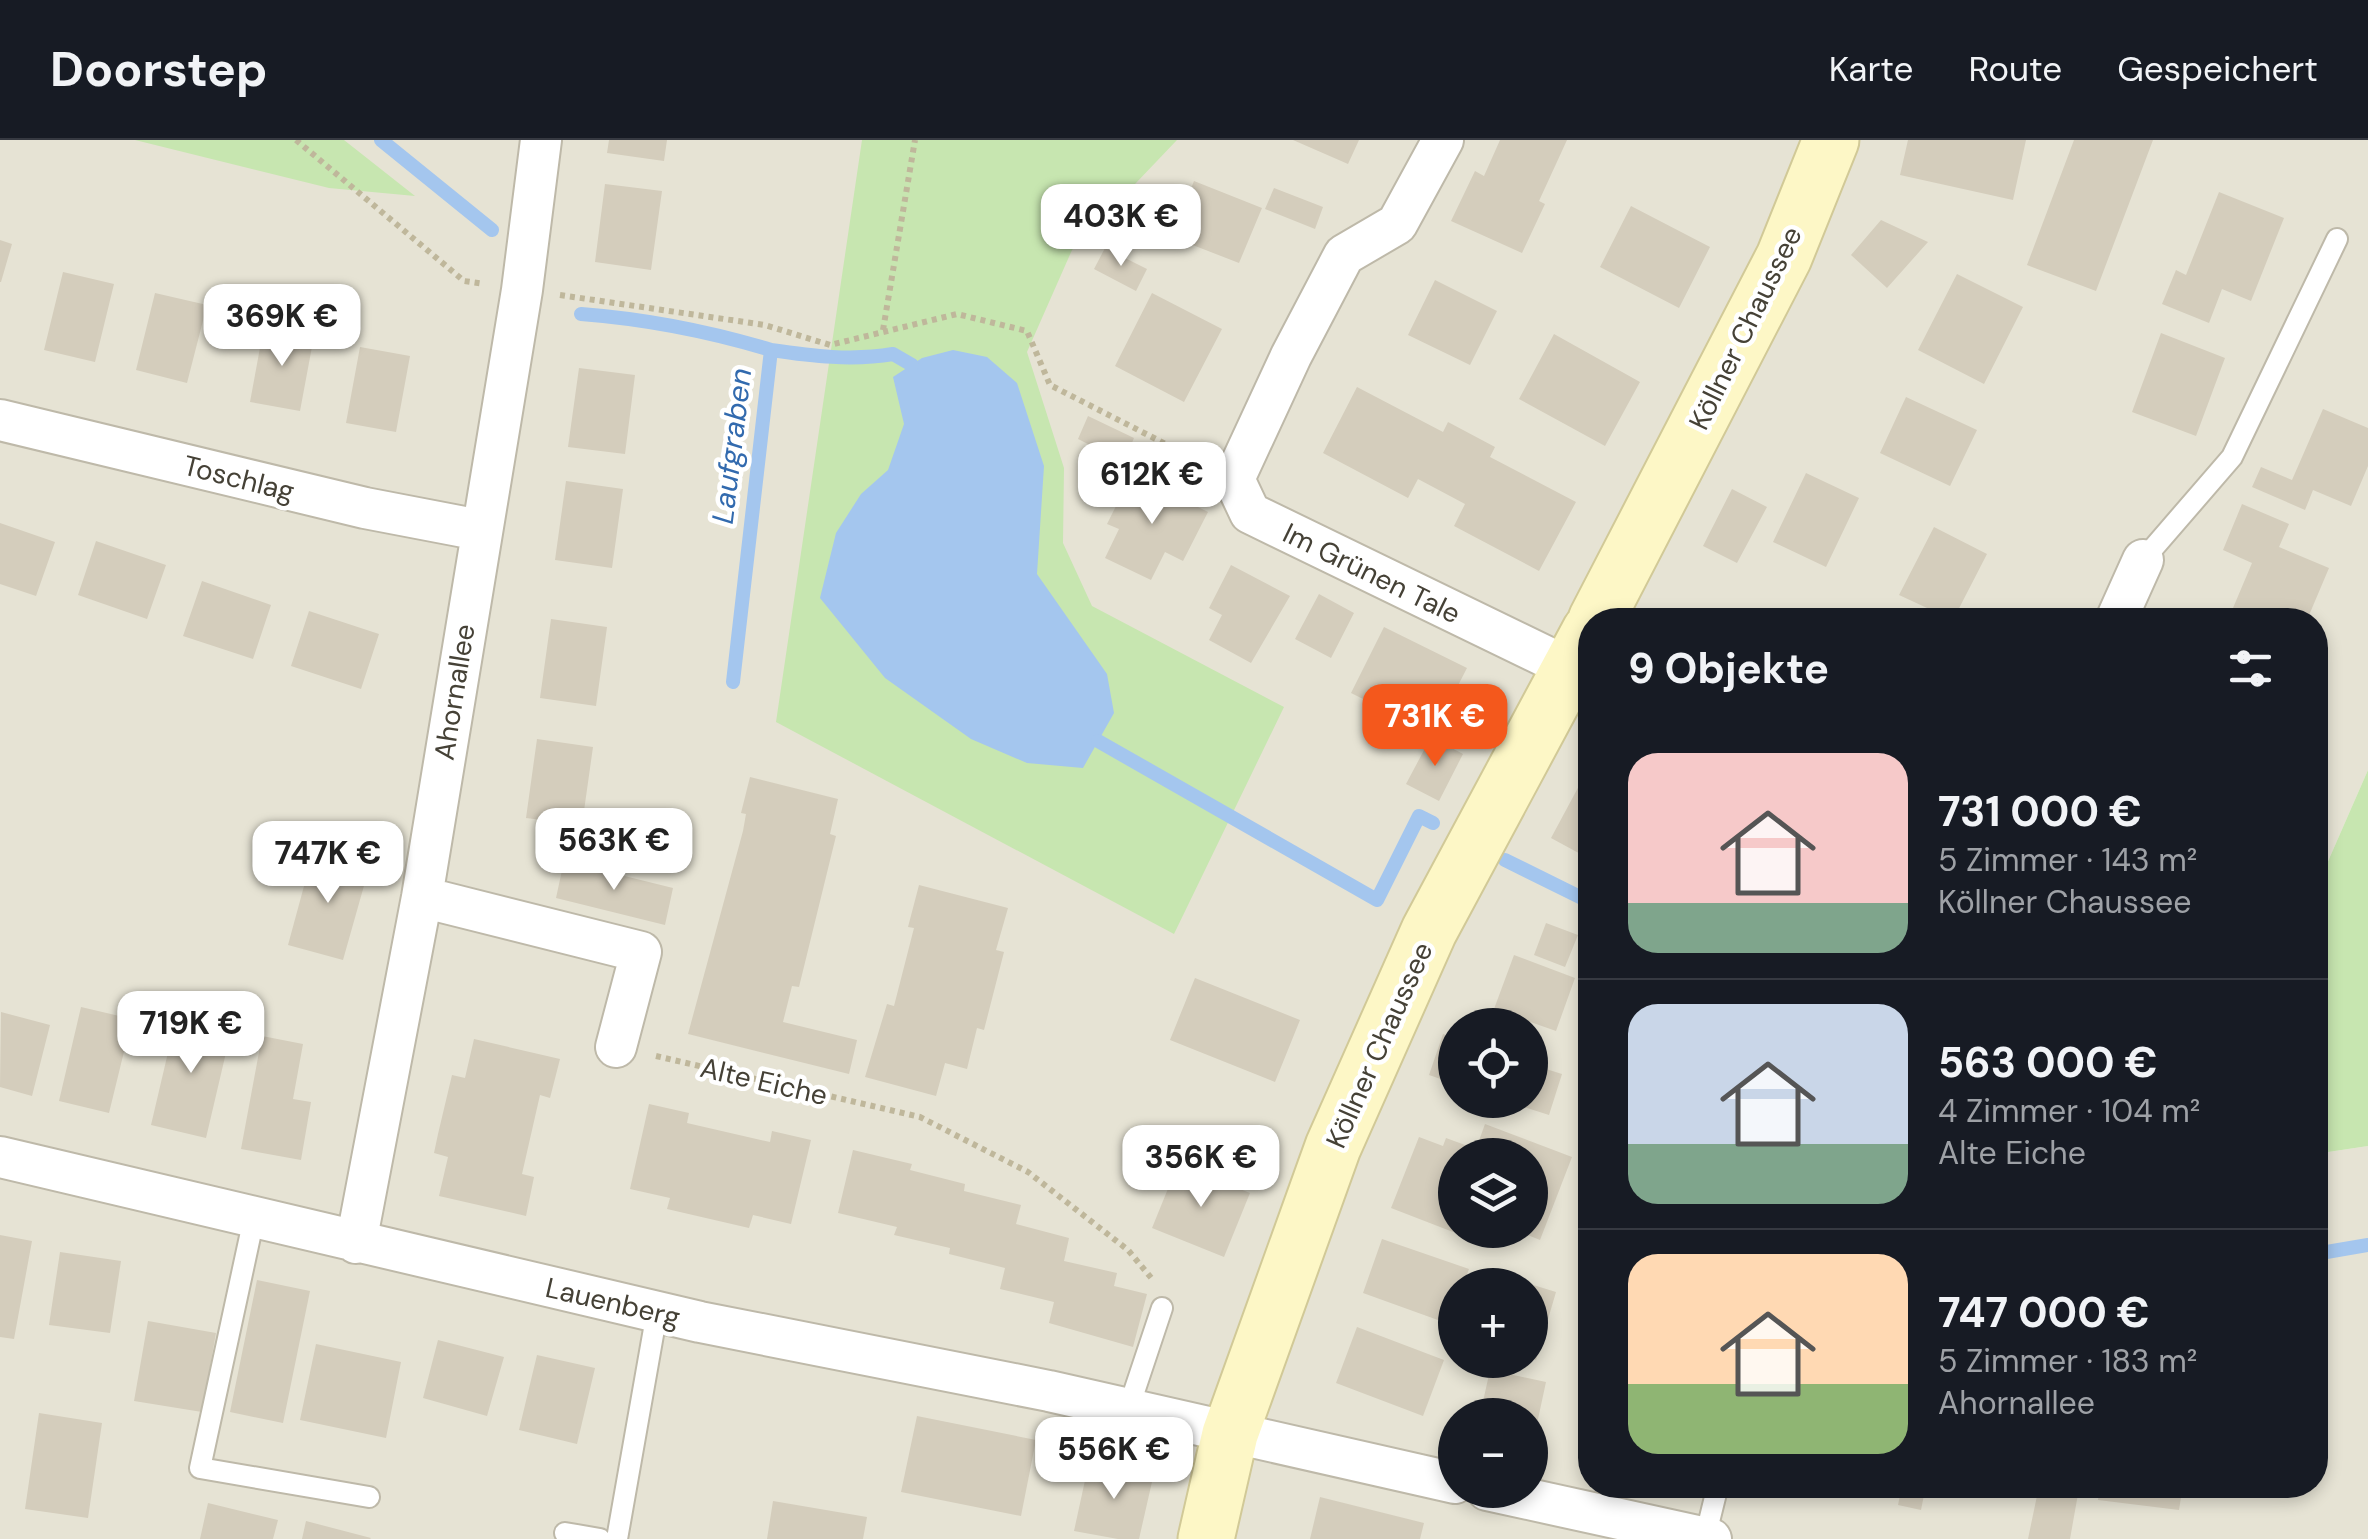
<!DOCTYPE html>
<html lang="de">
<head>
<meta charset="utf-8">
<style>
	body { margin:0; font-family:"DM Sans",sans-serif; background:#20242c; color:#f1f3f6; height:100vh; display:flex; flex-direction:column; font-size:38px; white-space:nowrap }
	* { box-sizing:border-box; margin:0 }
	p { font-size:32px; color:#9ea1a6 }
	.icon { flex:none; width:55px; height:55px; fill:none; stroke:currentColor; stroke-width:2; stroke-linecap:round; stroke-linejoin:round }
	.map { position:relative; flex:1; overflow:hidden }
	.details { position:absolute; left:1578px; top:468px; width:750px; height:890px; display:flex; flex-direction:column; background:#171b24; border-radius:40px; box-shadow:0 5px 15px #0003 }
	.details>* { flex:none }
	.buttons { position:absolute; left:1438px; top:868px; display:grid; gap:20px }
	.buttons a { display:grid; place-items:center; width:110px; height:110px; border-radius:50%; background:#171b24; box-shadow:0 5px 15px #0003; font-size:50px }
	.price { position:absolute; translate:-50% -85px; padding:0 22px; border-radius:20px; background:#fff; color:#222; font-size:32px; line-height:65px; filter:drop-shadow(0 2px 5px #0008) }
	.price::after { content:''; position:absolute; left:50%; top:60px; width:30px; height:22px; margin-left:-15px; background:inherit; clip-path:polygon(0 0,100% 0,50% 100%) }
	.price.current { background:#f4581c; color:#fff }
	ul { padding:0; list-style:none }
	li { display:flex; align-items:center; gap:30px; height:250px; padding:0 50px }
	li+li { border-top:2px solid #363941 }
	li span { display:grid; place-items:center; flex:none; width:280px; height:200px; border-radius:30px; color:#555 }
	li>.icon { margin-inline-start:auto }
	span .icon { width:120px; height:120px; fill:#fffc; stroke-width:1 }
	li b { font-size:42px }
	h2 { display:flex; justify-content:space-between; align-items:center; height:120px; padding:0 50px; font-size:42px }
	header { display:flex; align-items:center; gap:60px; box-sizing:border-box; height:140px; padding:0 50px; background:#171b24; border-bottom:2px solid #363941 }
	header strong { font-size:48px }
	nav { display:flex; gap:55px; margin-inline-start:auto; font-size:35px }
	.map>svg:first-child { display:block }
	.residential { fill:#e6e3d4; fill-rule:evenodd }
	.green { fill:#c7e6b0 }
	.water { fill:#a4c6ee }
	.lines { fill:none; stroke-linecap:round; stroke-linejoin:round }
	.stream { stroke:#a4c6ee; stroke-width:14 }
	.building { fill:#d4cdbc }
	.lane-casing { stroke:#beb9a9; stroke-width:24 }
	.street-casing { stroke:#beb9a9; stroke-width:44 }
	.secondary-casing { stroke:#d1c997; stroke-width:59 }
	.path { stroke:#bfb79b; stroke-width:6; stroke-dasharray:5 5; stroke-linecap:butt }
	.lane { stroke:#fff; stroke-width:20 }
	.street { stroke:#fff; stroke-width:40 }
	.secondary { stroke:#fdf7c6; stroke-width:55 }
	.labels { text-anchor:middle; stroke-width:9; stroke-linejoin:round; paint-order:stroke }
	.street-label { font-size:28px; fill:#454136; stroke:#fff }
	.water-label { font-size:30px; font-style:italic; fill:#326aae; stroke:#fff }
</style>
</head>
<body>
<header>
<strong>Doorstep</strong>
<nav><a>Karte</a><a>Route</a><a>Gespeichert</a></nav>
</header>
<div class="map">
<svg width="2368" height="1399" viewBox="0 0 2368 1399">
	<rect width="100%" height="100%" fill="#f3f0e6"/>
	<path class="residential" d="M0,0H2368V630L2315,751V480H1590V1345H2315V1014L2368,1006V1399H0ZM1455,885H1530V960H1455ZM1455,1015H1530V1090H1455ZM1455,1145H1530V1220H1455ZM1455,1275H1530V1350H1455Z"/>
	<path class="green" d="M135,0H344L415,56L329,48Z
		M862,0H1177L1072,110L1027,212L1064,328L1063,403L1092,466L1284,567L1174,794L776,582Z
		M2368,630V1006L2315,1014V751Z"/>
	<path class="water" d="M953,210L987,217L1017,243L1044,326L1037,434L1107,534L1114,573L1083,628L1027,623L971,599L885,538L820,458L836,393L861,354L888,330L904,284L893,237L922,218Z"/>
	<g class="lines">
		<path class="stream" d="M381,0L492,90
			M581,174C646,179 708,191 771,210L733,542
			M771,210C812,216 852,221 893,214L912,225
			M1098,601L1377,760L1419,676L1433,683
			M1505,720L1590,762
			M2315,1114L2368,1105"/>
	</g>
	<path class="building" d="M609,0H667L664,21L607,13Z
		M1293,0H1359L1348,24Z
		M1500,0H1567L1539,61L1545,64L1522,113L1451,81L1475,31L1484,36Z
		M1908,0H2026L2013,60L1900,35Z
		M2074,0H2153L2096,151L2027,125Z
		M1194,41L1262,68L1239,123L1172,97Z
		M605,44L662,51L651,130L595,122Z
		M1274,48L1323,67L1315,89L1265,69Z
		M2219,52L2284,78L2251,161L2222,149L2209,183L2162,164L2176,130L2186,135Z
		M1631,66L1710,107L1679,168L1600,127Z
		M1881,80L1928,102L1887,148L1851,115Z
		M0,100L12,104L1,142H0Z
		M1105,108L1147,129L1136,151L1094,129Z
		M63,132L114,144L95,222L44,210Z
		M1957,134L2023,167L1984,244L1918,210Z
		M1435,140L1497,171L1470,225L1408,195Z
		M155,153L207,165L187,243L136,230Z
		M1152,153L1222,189L1184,262L1115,226Z
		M264,186L314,196L300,271L250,262Z
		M2161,193L2225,218L2196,296L2132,272Z
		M1554,194L1640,242L1605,306L1519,259Z
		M360,207L410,216L396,292L346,283Z
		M579,228L635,235L625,314L568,307Z
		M1357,247L1443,292L1448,282L1495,307L1490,317L1576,362L1539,431L1454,386L1465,364L1418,339L1408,358L1323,313Z
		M1906,257L1977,290L1950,346L1880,313Z
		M2323,269L2368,288V326L2351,366L2313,350L2305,370L2252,347L2261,327L2292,340Z
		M1088,276L1134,298L1124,322L1078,299Z
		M1806,333L1859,358L1826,427L1773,402Z
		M1132,334L1208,372L1183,421L1165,412L1151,440L1105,418L1119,389L1107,384Z
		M566,341L623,349L612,428L555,420Z
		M1732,349L1767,367L1737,423L1703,406Z
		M2242,364L2289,384L2279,407L2329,428L2307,480H2262L2233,468L2252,423L2223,410Z
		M0,383L55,402L36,456L0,444Z
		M1934,387L1987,414L1953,480L1899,455Z
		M96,401L166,425L147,479L78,455Z
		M1231,425L1290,456L1251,523L1209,500L1222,475L1209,468Z
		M202,441L271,465L253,519L183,496Z
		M1319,454L1354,473L1331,518L1295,499Z
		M309,471L379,494L361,549L291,526Z
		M1742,471L1761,480H1737Z
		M551,479L607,487L596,566L540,558Z
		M1384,487L1467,528L1433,594L1351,553Z
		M1431,597L1463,614L1439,661L1406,644Z
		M537,599L593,607L582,685L526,678Z
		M750,637L838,659L830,694L836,696L799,847L792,846L783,882L857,900L849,934L688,894L743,691L746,674L741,673Z
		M1580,644L1590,650V709L1586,717L1551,698Z
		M313,713L369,728L343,820L288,805Z
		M564,721L673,748L665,785L556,758Z
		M919,745L1008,768L996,810L1004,812L984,890L977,888L967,929L945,923L936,956L865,937L887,864L894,866L914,788L908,787Z
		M1546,783L1578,795L1565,827L1534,815Z
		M1514,815L1575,838L1556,891L1494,869Z
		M1195,838L1300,880L1275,942L1170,900Z
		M81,867L132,879L109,973L59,961Z
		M1,872L50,885L32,956L0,947Z
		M177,874L232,887L206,998L151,985Z
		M1443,894L1455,898V944L1429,935Z
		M262,896L303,904L293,959L311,962L301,1020L241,1009Z
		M474,899L560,919L550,958L540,955L522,1034L534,1037L526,1076L439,1056L448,1017L434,1013L438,994L452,935L465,938Z
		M1530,924L1562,934L1549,975L1505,961L1530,960Z
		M649,964L689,973L687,983L770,1002L772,991L811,1000L791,1084L753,1075L749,1088L667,1069L670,1058L630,1049Z
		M1485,984L1572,1017L1540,1100L1515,1090H1530V1015H1455L1453,1092L1391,1068L1419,997L1443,1006L1446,998L1476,1009Z
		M853,1010L912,1024L910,1030L965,1044L964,1051L1021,1065L1016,1084L1069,1098L1064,1121L1117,1133L1114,1146L1147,1154L1133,1207L1049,1183L1054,1162L1000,1149L1005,1128L949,1114L950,1108L894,1095L897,1087L838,1073Z
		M1178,1024L1250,1053L1224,1117L1152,1088Z
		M0,1095L32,1101L14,1199L0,1197Z
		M1382,1099L1469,1129L1463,1145H1455V1167L1449,1184L1363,1153Z
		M60,1112L121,1121L110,1193L49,1185Z
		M1480,1130L1529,1144V1145H1475Z
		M257,1140L310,1151L283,1283L230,1272Z
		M1530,1144L1556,1152L1536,1220L1530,1218Z
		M148,1181L216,1193L202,1272L134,1261Z
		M1357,1187L1444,1220L1423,1276L1336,1243Z
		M438,1200L504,1217L487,1276L423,1258Z
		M316,1204L401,1222L386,1298L300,1280Z
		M537,1215L595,1228L577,1304L519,1290Z
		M1490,1230L1546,1242L1532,1307L1530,1275H1480Z
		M39,1273L102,1283L88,1378L25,1369Z
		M917,1276L1036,1300L1021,1376L901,1352Z
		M1089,1322L1154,1333L1139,1399H1118L1074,1391Z
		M1902,1345H1926L1921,1370L1898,1365Z
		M2007,1345H2034L2032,1353Z
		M2100,1345H2183L2179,1370L2098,1360Z
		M2235,1345H2292V1352L2235,1351Z
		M2039,1346L2078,1354L2070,1399H2028Z
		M1320,1357L1424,1383L1420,1399H1310Z
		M773,1361L867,1377L863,1399H767Z
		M208,1363L278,1380L273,1399H200Z
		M306,1381L371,1398L370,1399H302Z"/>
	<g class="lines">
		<g class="lane-casing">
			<path id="lane" d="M2143,420L2232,317L2337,99
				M254,1078L200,1328L369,1357
				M1128,1270L1162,1168
				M565,1393L600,1399
				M1705,1398L1718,1345
				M617,1399L657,1172"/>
		</g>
		<g class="street-casing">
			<path id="street" d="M1443,0L1397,84L1344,115L1291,216L1234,339L1250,373L1590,538
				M0,280L365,368L480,390
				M2116,480L2143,420
				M422,757L641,812L616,907
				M0,1017L700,1182L1049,1251L1455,1343
				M356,1103L422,757L522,150L541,0
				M1487,1350L1711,1399"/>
		</g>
		<g class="secondary-casing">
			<path id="secondary" d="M1596,480L1784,117L1831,0
				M1206,1399L1230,1294L1333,1007L1429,791L1590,491"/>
		</g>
		<path class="path" d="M296,0L464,141L484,144
			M560,155L765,185L830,205L957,174L1027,191L1050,245L1197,320
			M883,190L915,0
			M656,916L920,977L1028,1032L1128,1110L1153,1140"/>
		<use href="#lane" class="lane"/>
		<use href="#street" class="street"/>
		<use href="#secondary" class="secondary"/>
	</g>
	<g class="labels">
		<g class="street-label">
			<text transform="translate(1745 188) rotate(-64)" y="10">Köllner Chaussee</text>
			<text transform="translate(239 338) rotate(14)" y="10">Toschlag</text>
			<text transform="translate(1372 433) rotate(26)" y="10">Im Grünen Tale</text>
			<text transform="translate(454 552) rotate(-81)" y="10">Ahornallee</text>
			<text transform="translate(1379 905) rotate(-66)" y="10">Köllner Chaussee</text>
			<text transform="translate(764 941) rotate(13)" y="10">Alte Eiche</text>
			<text transform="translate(613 1162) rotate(13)" y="10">Lauenberg</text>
		</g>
		<g class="water-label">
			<text transform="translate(732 306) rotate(-83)" y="10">Laufgraben</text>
		</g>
	</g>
</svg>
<div class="buttons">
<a><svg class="icon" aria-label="locate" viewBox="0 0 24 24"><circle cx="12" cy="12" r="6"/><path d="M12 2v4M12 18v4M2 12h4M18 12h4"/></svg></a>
<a><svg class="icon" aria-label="layers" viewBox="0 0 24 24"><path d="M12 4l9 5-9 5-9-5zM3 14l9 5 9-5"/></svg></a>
<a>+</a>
<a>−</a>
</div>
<b class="price" style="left:1121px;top:129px">403K €</b>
<b class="price" style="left:282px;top:229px">369K €</b>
<b class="price" style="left:1152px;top:387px">612K €</b>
<b class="price current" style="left:1435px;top:629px">731K €</b>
<b class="price" style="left:614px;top:753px">563K €</b>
<b class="price" style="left:328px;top:766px">747K €</b>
<b class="price" style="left:191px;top:936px">719K €</b>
<b class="price" style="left:1201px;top:1070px">356K €</b>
<b class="price" style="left:1114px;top:1362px">556K €</b>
<section class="details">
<h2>9 Objekte<svg class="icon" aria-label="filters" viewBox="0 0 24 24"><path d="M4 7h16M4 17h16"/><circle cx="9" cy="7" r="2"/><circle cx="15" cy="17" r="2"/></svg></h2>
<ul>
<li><span style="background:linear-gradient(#f6c9c9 75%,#7fa58c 0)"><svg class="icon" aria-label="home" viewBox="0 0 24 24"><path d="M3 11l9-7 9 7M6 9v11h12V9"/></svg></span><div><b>731 000 €</b><p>5 Zimmer · 143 m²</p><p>Köllner Chaussee</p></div></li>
<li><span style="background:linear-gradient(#c9d6e8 70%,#7fa58c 0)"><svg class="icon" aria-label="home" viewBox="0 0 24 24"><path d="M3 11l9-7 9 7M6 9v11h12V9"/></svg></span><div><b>563 000 €</b><p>4 Zimmer · 104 m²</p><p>Alte Eiche</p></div></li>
<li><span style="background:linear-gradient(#ffd9b3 65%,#8fb573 0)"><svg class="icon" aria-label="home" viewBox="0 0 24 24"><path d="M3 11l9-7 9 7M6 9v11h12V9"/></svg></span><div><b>747 000 €</b><p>5 Zimmer · 183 m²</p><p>Ahornallee</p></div></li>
</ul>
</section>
</div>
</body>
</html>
